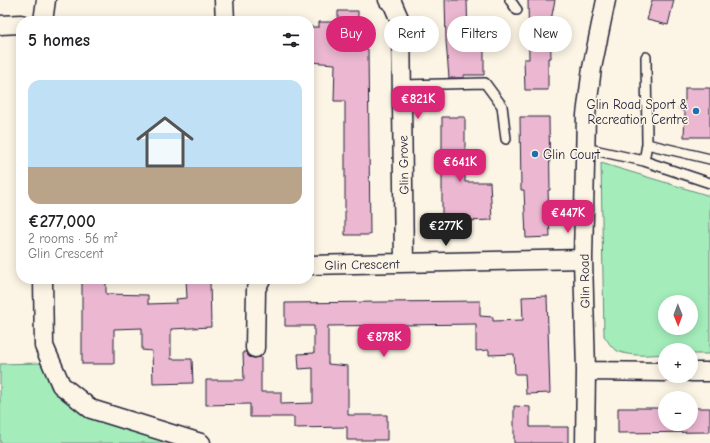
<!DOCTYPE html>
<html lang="en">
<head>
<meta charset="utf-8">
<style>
	body { margin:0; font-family:"Comic Neue",sans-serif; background:#f2f2f2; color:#202124; height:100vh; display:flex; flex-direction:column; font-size:15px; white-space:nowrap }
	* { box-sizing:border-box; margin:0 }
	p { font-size:13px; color:#757577 }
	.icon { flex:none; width:22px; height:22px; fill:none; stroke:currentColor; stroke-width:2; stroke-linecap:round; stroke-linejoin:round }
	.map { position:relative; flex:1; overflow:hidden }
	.sheet { position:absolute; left:16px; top:16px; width:298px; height:268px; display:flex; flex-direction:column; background:#fff; border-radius:16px; box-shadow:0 2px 10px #0003 }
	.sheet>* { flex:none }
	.hud { position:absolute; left:326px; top:16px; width:324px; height:36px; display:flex; gap:8px }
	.needle { width:26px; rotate:179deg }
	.fabs { position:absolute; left:658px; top:295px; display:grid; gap:8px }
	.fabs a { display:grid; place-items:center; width:40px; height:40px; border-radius:50%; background:#fff; box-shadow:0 2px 10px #0003; font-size:20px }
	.price { position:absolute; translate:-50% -34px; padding:0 9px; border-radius:8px; background:#db2777; color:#fff; font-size:13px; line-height:26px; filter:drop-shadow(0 1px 2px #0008) }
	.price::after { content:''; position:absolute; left:50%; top:24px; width:12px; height:9px; margin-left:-6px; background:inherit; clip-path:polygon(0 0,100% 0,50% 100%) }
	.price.selected { background:#222; color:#fff }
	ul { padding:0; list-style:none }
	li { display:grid; align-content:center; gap:8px; height:212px; padding:0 12px }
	li span { display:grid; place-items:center; height:124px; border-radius:12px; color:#555 }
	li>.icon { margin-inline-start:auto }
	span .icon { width:72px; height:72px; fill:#fffc; stroke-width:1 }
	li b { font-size:17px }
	h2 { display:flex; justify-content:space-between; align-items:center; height:48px; padding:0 12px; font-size:17px }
	.tag { padding:0 14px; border-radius:18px; background:#fff; box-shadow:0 2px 10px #0003; font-size:14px; line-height:36px }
	.tag.selected { background:#db2777; color:#fff }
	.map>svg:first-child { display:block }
	.green { fill:#a4edbb; stroke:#63887b; fill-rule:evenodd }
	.building { fill:#ecb7d1; stroke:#22223b }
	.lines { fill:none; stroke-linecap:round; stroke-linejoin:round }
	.service-casing { stroke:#22223b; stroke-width:12 }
	.minor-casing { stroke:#22223b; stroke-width:21 }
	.service { stroke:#fcf5e5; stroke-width:9 }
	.minor { stroke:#fcf5e5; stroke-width:18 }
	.poi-dot { fill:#1f6fb2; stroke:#fcf5e5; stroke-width:1.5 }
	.labels { text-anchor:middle; stroke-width:3; stroke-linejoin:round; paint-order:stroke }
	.poi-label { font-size:13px; fill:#22223b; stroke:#fcf5e5; text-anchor:end }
	.street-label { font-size:13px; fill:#22223b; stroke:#fcf5e5 }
</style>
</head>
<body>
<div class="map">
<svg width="710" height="443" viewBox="0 0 710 443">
	<rect width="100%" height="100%" fill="#fcf5e5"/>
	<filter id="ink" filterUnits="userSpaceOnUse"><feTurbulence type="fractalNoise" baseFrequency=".025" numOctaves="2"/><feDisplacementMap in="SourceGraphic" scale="8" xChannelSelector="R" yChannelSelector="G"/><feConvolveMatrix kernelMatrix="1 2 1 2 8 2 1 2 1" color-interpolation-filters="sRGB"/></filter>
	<g filter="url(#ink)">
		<path class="green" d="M601,163L710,196V354H691V350H665V354C650,355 623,358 612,347C609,344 607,339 604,336ZM665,302H691V328H665Z
			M41,363L52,389L74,408L99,421L171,443H0V364Z"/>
		<path class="building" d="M445,0H467L468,41H484V75H464V78H449L446,41Z
			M528,0H555L550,25L551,58H548V90H525L524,59H529Z
			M652,0H674L668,25L647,20Z
			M338,11H358V30H361V49H368L370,235H345V101H334L335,64L309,62V27H319V22H338Z
			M685,88H710V137H684L685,113L678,108L685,100Z
			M442,117H465V182H490L492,220L466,221V234L442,235Z
			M520,117H549L550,190H548L550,237L526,238L524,190H521Z
			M82,279H106V294L148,295V304L177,303L176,299L187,298L186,279H210L211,327L171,329V359H192L193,383L153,384L152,351L142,350V328L114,329V364H82Z
			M547,296L550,393L526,394L525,374H515L514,354L489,355V350L476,351V324L328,326V364L348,366V415H387V440H347V427L294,428V417H250V404L206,405V380H244L243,352H246L249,357L254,358L261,357V392H281V404L313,403V368L299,369L298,354L314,353V326H285V303L480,301V316L493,317V321L523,320L522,297Z
			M514,406L530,407V427H568V443H514Z
			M618,408H665V424H691V408H710V432L618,433Z"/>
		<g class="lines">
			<g class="service-casing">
				<path id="service" d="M510,0L517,10
					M402,85L485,83L502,106L506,139
					M647,144L710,159
					M585,148L644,161L710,183
					M644,161L647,144L646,57"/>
			</g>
			<g class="minor-casing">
				<path id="minor" d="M224,0L225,21
					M388,0L392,2L401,23L404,263
					M43,21L46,0
					M0,25L21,24
					M309,265L583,259
					M43,279L44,346L61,385L91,409L201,443
					M255,348L256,289L261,279
					M586,371L665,372
					M691,372H710
					M585,443L586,371L583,259L586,115L592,68L606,0"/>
			</g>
			<use href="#service" class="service"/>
			<use href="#minor" class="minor"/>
		</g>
	</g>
	<g class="poi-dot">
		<circle cx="696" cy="111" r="4"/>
		<circle cx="535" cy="154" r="4"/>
	</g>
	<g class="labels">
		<g class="poi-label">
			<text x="688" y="109">Glin Road Sport &amp;<tspan x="688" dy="15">Recreation Centre</tspan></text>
			<text x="543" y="159" text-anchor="start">Glin Court</text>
		</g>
		<g class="street-label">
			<text transform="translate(403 165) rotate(-91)" y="5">Glin Grove</text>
			<text transform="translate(362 264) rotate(-1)" y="5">Glin Crescent</text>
			<text transform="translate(584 281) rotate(-91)" y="5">Glin Road</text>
		</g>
	</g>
</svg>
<div class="fabs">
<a><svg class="needle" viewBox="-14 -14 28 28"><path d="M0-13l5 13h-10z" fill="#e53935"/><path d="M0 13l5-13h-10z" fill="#757577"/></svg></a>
<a>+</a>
<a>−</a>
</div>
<b class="price" style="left:418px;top:120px">€821K</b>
<b class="price" style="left:460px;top:183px">€641K</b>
<b class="price" style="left:568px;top:234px">€447K</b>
<b class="price selected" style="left:446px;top:247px">€277K</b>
<b class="price" style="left:384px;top:358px">€878K</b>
<div class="hud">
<a class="tag selected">Buy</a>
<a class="tag">Rent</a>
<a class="tag">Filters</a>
<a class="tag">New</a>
</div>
<section class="sheet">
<h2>5 homes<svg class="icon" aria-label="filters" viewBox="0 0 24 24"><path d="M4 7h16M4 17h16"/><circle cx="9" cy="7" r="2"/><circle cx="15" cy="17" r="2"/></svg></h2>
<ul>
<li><span style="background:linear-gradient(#bfe0f5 70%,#b9a48a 0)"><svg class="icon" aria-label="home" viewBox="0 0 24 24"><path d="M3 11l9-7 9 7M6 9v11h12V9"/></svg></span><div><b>€277,000</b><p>2 rooms · 56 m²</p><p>Glin Crescent</p></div></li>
</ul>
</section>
</div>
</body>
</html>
